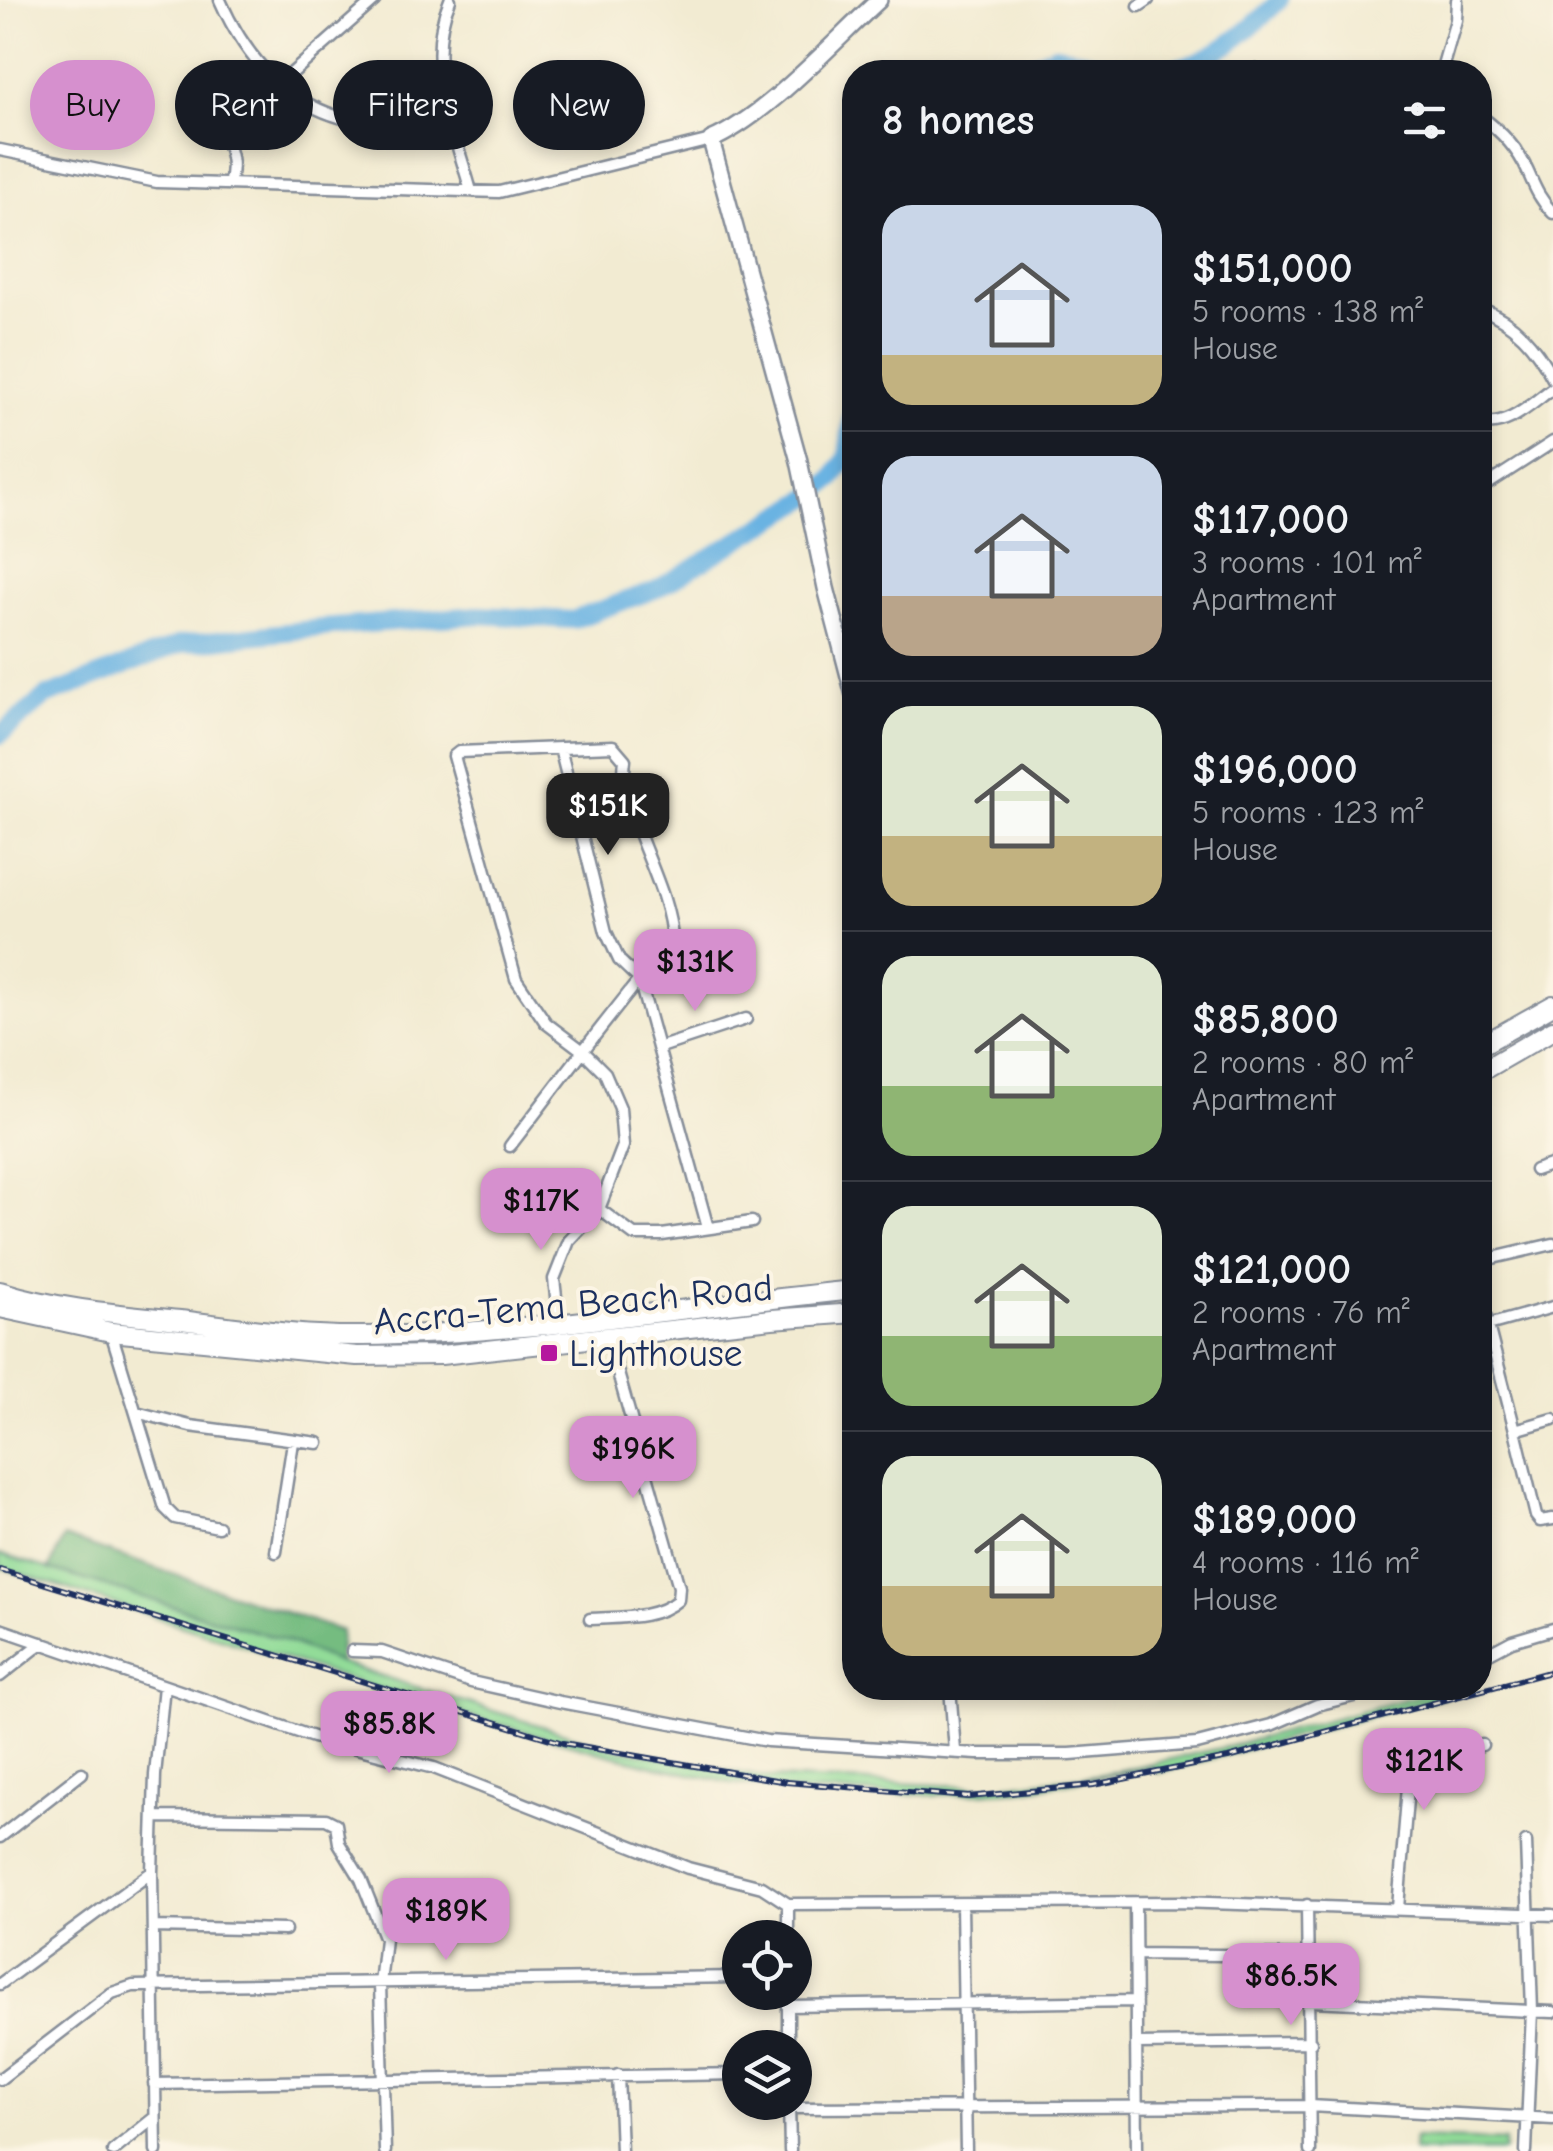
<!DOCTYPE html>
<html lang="en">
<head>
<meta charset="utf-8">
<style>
	body { margin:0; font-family:"Comic Neue",sans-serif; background:#242831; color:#f1f3f6; height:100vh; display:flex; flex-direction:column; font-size:38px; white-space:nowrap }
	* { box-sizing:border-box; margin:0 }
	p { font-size:32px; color:#9ea1a6 }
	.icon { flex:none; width:55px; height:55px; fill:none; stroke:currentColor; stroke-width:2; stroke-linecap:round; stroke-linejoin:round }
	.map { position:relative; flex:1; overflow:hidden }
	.details { position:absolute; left:842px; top:60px; width:650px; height:1640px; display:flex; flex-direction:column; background:#171b24; border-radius:40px; box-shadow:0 5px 15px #0003 }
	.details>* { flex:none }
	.hud { position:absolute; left:30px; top:60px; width:662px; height:90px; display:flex; gap:20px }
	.tools { position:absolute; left:722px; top:1920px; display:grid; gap:20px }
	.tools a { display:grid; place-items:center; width:90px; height:90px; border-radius:50%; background:#171b24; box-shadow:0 5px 15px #0003; font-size:50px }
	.price { position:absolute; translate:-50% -85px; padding:0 22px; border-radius:20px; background:#d690ce; color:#111; font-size:32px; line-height:65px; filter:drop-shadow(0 2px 5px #0008) }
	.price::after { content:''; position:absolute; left:50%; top:60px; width:30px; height:22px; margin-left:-15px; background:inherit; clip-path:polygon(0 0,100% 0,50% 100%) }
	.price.on { background:#222; color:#fff }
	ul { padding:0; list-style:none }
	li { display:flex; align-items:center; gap:30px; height:250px; padding:0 40px }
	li+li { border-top:2px solid #363941 }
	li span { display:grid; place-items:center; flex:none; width:280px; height:200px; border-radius:30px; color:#555 }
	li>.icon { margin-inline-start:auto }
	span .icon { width:120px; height:120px; fill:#fffc; stroke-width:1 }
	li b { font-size:42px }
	h2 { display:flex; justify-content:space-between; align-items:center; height:120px; padding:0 40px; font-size:42px }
	.chip { padding:0 35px; border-radius:45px; background:#171b24; box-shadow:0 5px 15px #0003; font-size:35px; line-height:90px }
	.chip.on { background:#d690ce; color:#111 }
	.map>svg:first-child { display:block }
	.green { fill:#92dc98; stroke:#56867b; stroke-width:2.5 }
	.forest { fill:#75bc80; stroke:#48766f; stroke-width:2.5 }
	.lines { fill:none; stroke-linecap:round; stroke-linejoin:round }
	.river { stroke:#6ab3e2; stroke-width:18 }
	.street-casing { stroke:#868d98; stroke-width:15 }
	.secondary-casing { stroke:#868d98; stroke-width:20 }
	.primary-casing { stroke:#868d98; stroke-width:22 }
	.street { stroke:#fff; stroke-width:10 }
	.secondary { stroke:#fff; stroke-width:15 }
	.primary { stroke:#fff; stroke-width:18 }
	.rail-casing { stroke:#1b2f5e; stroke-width:6 }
	.rail { stroke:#fcf5e5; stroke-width:2.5; stroke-dasharray:8; stroke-linecap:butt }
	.poi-dot { fill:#b5179e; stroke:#fcf5e5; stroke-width:4 }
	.labels { text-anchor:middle; stroke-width:8; stroke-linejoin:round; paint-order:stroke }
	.street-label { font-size:38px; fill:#1b2f5e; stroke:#fcf5e5 }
	.poi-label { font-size:38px; fill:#1b2f5e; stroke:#fcf5e5; text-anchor:start }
</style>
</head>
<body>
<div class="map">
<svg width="1553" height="2151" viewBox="0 0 1553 2151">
	<rect width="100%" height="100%" fill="#fcf5e5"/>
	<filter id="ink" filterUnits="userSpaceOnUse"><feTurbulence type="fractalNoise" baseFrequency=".01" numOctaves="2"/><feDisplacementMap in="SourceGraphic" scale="20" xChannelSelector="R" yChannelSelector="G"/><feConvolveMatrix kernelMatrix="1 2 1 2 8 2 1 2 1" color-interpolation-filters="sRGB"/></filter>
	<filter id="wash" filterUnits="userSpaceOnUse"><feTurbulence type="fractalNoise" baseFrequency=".0048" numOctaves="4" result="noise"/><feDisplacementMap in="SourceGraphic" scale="40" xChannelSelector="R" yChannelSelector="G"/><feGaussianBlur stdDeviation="2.25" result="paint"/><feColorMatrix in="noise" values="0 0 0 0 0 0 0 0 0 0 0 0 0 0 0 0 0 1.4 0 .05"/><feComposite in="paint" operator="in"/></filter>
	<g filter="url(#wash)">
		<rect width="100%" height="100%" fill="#f2ebd2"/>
		<path class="green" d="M0,1554L281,1639L339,1663L609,1747L767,1778L987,1787L1099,1775L1231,1746L1446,1688H1476L1157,1773L1154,1767L1023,1790L937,1795L802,1792L731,1783L649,1765L428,1705L0,1567Z
			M1414,2138L1504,2141V2151H1413Z"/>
		<path class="forest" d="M64,1537L341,1631L339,1663L281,1639L49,1569Z"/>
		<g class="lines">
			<path class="river" d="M1017,72L1056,54L1130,72
				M1151,72C1208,67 1241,38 1280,0
				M0,735L45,697L181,644L320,628L478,615L573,620L657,589L809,498L833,479L847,457L855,392"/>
		</g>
	</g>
	<g filter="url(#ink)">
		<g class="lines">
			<g class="street-casing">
				<path id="street" d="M220,0C251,71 302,119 382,125C405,127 429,120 451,116
					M450,0C423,62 454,129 471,191
					M1139,6L1148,0
					M1256,69L1260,72
					M1441,72L1456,20L1457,0
					M1480,116C1500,130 1518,149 1528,172C1535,188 1540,200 1553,213
					M0,150L157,182L499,192L711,140
					M229,184C239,150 219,144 226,117L291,74L375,0
					M1480,308C1515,322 1535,345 1553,379
					M1480,422C1507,430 1533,402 1553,388
					M1480,489L1553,442
					M560,748L606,932L619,960L639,979L708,1228
					M658,1048L746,1019
					M510,1146C563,1077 615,1007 672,940C670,883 617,812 625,760L613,746L459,752L454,756L516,979L546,1023L583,1051L605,1073L620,1108L623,1146L599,1209L569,1241L554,1279L559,1323
					M1535,1170L1553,1164
					M599,1209L634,1235H662L752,1222
					M1480,1261L1553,1244
					M1480,1295L1515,1430
					M1488,1325L1553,1307
					M111,1332L165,1508L175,1518L218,1527
					M136,1412L190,1426L318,1443
					M1553,1419L1515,1430L1536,1516L1540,1521L1553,1519
					M276,1552L293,1442
					M590,1619C619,1617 655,1620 678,1600L679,1587L608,1338
					M0,1629L313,1737L434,1768L688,1868L762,1887L788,1904
					M1480,1633L1483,1654
					M352,1651L382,1652L471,1682L560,1702L767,1741L977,1754H1070L1197,1744L1271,1725L1317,1705L1386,1688
					M1480,1658L1512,1641L1553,1629
					M0,1676L42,1643
					M950,1688L955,1751
					M154,1817L326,1819L336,1824L339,1843L361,1879L385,1939L380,1984L385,2151
					M0,1837L82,1773
					M1135,1903L1137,2151
					M788,1904L1179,1902L1553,1915
					M962,1904L966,2151
					M1307,1905L1310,2151
					M1398,1908L1410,1763L1417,1759L1482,1745
					M153,1927L285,1930
					M788,1938V1904
					M1136,1954L1309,1956
					M0,1984L152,1872
					M788,1992V2048
					M1311,2001L1553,2012
					M788,2006L1136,2001
					M1136,2044L1311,2042
					M618,2075L621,2151
					M0,2079L112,1993L133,1986L740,1977
					M154,2084L740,2074
					M789,2103L790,2151
					M790,2108L1310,2106L1553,2119
					M113,2151L154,2118
					M156,2151L152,1872L155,1775L164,1686
					M1526,2151L1532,2011L1526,1842"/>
			</g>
			<g class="secondary-casing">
				<path id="secondary" d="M855,699L826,588L799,461L711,140C767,116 833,42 879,0"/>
			</g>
			<g class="primary-casing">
				<path id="primary" d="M1480,1046L1553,1005
					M1480,1072L1553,1030
					M0,1291C57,1309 120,1314 180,1320C240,1327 301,1337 362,1336C527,1334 691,1306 855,1290
					M0,1308L111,1332L357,1356L441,1355L772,1319L855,1313"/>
			</g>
			<use href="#street" class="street"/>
			<use href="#secondary" class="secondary"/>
			<use href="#primary" class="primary"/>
			<g class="rail-casing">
				<path id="rail" d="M0,1570L563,1743L787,1782L968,1797L1093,1785L1228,1758L1553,1671"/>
			</g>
			<use href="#rail" class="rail"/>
		</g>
	</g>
	<rect class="poi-dot" x="539" y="1343" width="20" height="20" rx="5"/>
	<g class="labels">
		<g class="street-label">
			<text transform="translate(573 1304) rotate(-5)" y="13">Accra-Tema Beach Road</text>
		</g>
		<g class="poi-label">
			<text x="569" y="1366">Lighthouse</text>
		</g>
	</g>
</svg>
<div class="tools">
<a><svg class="icon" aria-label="locate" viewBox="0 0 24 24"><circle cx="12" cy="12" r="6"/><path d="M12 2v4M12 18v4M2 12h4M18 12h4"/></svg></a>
<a><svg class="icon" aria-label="layers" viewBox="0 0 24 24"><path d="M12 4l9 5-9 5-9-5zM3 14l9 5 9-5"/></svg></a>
</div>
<b class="price on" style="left:608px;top:858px">$151K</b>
<b class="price" style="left:695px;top:1014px">$131K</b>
<b class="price" style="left:541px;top:1253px">$117K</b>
<b class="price" style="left:633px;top:1501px">$196K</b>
<b class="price" style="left:389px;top:1776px">$85.8K</b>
<b class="price" style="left:1424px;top:1813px">$121K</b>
<b class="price" style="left:446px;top:1963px">$189K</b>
<b class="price" style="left:1291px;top:2028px">$86.5K</b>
<div class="hud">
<a class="chip on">Buy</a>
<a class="chip">Rent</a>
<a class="chip">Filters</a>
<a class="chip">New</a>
</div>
<section class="details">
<h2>8 homes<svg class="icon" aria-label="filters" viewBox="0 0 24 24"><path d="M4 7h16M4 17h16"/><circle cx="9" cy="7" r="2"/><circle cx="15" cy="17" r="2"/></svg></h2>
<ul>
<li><span style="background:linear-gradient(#c9d6e8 75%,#c2b280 0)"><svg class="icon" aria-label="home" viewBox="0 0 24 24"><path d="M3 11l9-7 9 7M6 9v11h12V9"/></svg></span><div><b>$151,000</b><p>5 rooms · 138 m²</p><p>House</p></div></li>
<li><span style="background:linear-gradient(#c9d6e8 70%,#b9a48a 0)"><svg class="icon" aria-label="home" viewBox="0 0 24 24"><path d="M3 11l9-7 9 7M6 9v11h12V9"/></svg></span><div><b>$117,000</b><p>3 rooms · 101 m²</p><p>Apartment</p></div></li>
<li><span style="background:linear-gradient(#dfe7d0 65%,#c2b280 0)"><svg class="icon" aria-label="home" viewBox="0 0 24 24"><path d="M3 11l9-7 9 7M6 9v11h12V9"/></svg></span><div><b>$196,000</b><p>5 rooms · 123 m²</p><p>House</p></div></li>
<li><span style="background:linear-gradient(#dfe7d0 65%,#8fb573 0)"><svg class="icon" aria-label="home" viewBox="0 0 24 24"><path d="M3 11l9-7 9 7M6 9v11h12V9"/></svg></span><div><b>$85,800</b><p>2 rooms · 80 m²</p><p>Apartment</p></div></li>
<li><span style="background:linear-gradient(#dfe7d0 65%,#8fb573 0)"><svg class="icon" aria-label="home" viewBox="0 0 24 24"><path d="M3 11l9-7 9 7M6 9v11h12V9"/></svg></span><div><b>$121,000</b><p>2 rooms · 76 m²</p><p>Apartment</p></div></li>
<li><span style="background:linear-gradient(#dfe7d0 65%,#c2b280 0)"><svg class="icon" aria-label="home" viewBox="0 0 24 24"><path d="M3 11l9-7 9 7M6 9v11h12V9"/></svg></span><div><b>$189,000</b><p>4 rooms · 116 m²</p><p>House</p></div></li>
</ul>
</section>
</div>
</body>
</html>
